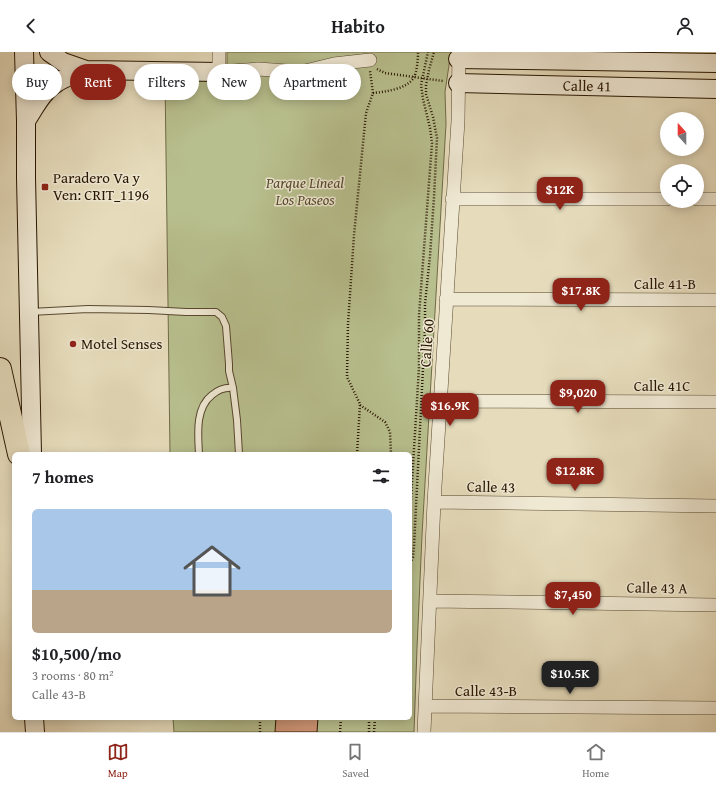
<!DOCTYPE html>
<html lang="en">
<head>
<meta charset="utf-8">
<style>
	body { margin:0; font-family:"Gentium Book Plus",serif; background:#f6f6f6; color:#202124; height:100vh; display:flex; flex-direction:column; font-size:15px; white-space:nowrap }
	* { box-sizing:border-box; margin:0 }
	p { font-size:13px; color:#757577 }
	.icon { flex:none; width:22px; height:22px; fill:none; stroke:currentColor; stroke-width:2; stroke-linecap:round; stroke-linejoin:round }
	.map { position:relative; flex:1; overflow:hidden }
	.sheet { position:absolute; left:12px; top:400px; width:400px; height:268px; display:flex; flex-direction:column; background:#fff; border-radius:6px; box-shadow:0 2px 10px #0003 }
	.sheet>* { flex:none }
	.guide { position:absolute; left:12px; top:12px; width:400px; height:36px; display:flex; gap:8px }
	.needle { width:26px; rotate:339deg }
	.fabs { position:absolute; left:660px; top:60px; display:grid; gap:8px }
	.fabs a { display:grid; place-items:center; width:44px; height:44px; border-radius:50%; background:#fff; box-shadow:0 2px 10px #0003; font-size:20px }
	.price { position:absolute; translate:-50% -34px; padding:0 9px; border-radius:8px; background:#8f2418; color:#fff; font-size:13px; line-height:26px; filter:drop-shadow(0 1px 2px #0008) }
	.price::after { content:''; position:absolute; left:50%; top:24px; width:12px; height:9px; margin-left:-6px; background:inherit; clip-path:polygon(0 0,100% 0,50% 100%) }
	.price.on { background:#222; color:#fff }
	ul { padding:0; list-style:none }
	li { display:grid; align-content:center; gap:8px; height:212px; padding:0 20px }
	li+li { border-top:1px solid #e0e0e0 }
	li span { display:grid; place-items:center; height:124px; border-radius:6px; color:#555 }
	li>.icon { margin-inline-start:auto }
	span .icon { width:72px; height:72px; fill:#fffc; stroke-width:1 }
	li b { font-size:17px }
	h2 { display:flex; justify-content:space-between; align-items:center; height:48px; padding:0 20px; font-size:17px }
	.tag { padding:0 14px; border-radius:18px; background:#fff; box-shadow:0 2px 10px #0003; font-size:14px; line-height:36px }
	.tag.on { background:#8f2418; color:#fff }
	header { display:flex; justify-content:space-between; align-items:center; height:52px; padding:0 20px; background:#fff; font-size:18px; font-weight:700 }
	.tabs { display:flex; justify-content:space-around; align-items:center; height:56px; border-top:1px solid #e0e0e0; background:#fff; font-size:11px; color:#757577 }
	.tabs a { display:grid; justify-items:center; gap:2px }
	.tabs .on { color:#8f2418 }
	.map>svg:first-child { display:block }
	.green { fill:#b8bf8e; stroke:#706a47 }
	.building { fill:#cf9677; stroke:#281600 }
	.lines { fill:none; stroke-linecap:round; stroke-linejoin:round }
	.lane-casing { stroke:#58482f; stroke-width:8 }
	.street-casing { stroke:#58482f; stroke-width:14 }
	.secondary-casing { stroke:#281600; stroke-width:20 }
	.highway-casing { stroke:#281600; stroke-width:24 }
	.path { stroke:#281600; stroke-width:2.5; stroke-dasharray:1 2; stroke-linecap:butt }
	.lane { stroke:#efe8d3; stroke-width:6 }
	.street { stroke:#efe8d3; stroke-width:13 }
	.secondary { stroke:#efe8d3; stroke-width:18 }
	.highway { stroke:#e6dcbc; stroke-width:22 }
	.poi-dot { fill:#8f2418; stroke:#efe8d3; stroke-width:1.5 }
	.labels { text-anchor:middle; stroke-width:3; stroke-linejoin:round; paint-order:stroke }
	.street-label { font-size:15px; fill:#281600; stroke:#efe8d3 }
	.poi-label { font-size:15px; fill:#281600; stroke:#efe8d3; text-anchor:start }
	.park-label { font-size:15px; font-style:italic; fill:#53492b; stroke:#efe8d3 }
</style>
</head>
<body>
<header><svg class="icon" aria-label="back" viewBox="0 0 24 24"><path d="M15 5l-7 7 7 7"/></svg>Habito<svg class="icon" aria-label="person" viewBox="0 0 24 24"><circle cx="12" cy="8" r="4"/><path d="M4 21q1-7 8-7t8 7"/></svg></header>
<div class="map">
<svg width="716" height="680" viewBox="0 0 716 680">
	<rect width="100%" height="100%" fill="#e6dcbc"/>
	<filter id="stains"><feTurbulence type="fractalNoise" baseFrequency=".005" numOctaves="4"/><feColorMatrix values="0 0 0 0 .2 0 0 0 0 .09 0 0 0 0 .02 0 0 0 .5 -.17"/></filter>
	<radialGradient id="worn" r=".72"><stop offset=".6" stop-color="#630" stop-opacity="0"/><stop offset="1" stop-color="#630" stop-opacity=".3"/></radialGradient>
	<path class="green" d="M227,0H451L445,40L446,72L422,483L417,596L414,680H174L173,666H410V402H170L165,26H227Z"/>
	<path class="building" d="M276,666H318L317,680H275Z"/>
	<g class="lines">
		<g class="lane-casing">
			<path id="lane" d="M30,260L88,257L149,258L186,260H216L222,265L226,274L229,312V319L233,336L237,368L239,402
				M199,402C198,383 195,356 212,343C218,338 225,335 233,336"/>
		</g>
		<g class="street-casing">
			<path id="street" d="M219,0V20L258,17L301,20L334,12L370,8
				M452,147H667
				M697,147H716
				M446,247L716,248
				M439,349L716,350
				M434,450L716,454
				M430,549L716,553
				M425,654L716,656
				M424,680L434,450L458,69L459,0"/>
		</g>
		<g class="secondary-casing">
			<path id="secondary" d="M24,0L26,69V126L32,402
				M49,0L63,10L86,18L219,20
				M458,7L716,11
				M458,31L716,37
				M26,69C34,57 42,40 55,32C64,25 76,22 86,18
				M34,666L35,680"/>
		</g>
		<g class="highway-casing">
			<path id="highway" d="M0,317L19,402"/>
		</g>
		<path class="path" d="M377,17L385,21L443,29
			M373,41C384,40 408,37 414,25C417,20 418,7 418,0
			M360,353L385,370L390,380L391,402
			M357,402L360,352L347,325L348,272L354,183L366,61L373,41L370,19
			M410,463L419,315V263L432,91L430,76L423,47L421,33L428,0
			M410,511L413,505L414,494L425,277V252L430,204L434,145L437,86L433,65L426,42V33L429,18L434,0
			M260,680V666
			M340,680L341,666
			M369,680V666
			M374,680L375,666"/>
		<use href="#lane" class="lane"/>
		<use href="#street" class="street"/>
		<use href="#secondary" class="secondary"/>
		<use href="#highway" class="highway"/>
	</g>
	<g class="poi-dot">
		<rect x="41" y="131" width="8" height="8" rx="2"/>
		<circle cx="73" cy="292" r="4"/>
	</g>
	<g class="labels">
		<g class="street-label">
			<text transform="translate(587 34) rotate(1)" y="5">Calle 41</text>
			<text x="665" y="237">Calle 41-B</text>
			<text transform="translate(427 291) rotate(-86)" y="5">Calle 60</text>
			<text x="662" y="339">Calle 41C</text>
			<text transform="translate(491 435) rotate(1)" y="5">Calle 43</text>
			<text transform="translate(657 536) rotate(1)" y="5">Calle 43 A</text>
			<text x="486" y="644">Calle 43-B</text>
		</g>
		<g class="poi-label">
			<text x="53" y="131">Paradero Va y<tspan x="53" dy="17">Ven: CRIT_1196</tspan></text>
			<text x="81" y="297">Motel Senses</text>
		</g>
		<g class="park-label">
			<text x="305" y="136">Parque Lineal<tspan x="305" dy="17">Los Paseos</tspan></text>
		</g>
	</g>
	<rect width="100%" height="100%" filter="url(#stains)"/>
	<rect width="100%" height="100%" fill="url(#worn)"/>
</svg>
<div class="fabs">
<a><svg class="needle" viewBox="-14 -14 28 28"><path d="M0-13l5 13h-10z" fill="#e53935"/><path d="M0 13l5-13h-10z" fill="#757577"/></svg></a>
<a><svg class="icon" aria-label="locate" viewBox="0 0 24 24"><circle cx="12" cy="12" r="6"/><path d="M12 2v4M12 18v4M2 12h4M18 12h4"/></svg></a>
</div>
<b class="price" style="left:560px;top:159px">$12K</b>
<b class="price" style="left:581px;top:260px">$17.8K</b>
<b class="price" style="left:578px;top:362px">$9,020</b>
<b class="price" style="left:450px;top:375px">$16.9K</b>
<b class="price" style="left:575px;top:440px">$12.8K</b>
<b class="price" style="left:573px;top:564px">$7,450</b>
<b class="price on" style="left:570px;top:643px">$10.5K</b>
<div class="guide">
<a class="tag">Buy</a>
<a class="tag on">Rent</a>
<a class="tag">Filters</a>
<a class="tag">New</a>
<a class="tag">Apartment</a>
</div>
<section class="sheet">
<h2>7 homes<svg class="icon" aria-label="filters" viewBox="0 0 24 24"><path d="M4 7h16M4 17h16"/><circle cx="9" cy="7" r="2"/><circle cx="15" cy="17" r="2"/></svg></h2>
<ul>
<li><span style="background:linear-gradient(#a9c7e8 65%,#b9a48a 0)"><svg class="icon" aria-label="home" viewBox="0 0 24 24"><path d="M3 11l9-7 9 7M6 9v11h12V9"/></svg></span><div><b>$10,500/mo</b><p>3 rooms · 80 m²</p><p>Calle 43-B</p></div></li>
</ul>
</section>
</div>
<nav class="tabs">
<a class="on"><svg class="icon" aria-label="map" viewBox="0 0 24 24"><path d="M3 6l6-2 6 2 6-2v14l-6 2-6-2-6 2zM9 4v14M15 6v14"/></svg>Map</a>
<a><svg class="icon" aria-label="saved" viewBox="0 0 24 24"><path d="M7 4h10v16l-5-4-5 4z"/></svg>Saved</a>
<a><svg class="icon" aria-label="home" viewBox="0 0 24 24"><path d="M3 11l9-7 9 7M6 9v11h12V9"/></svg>Home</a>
</nav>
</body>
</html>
